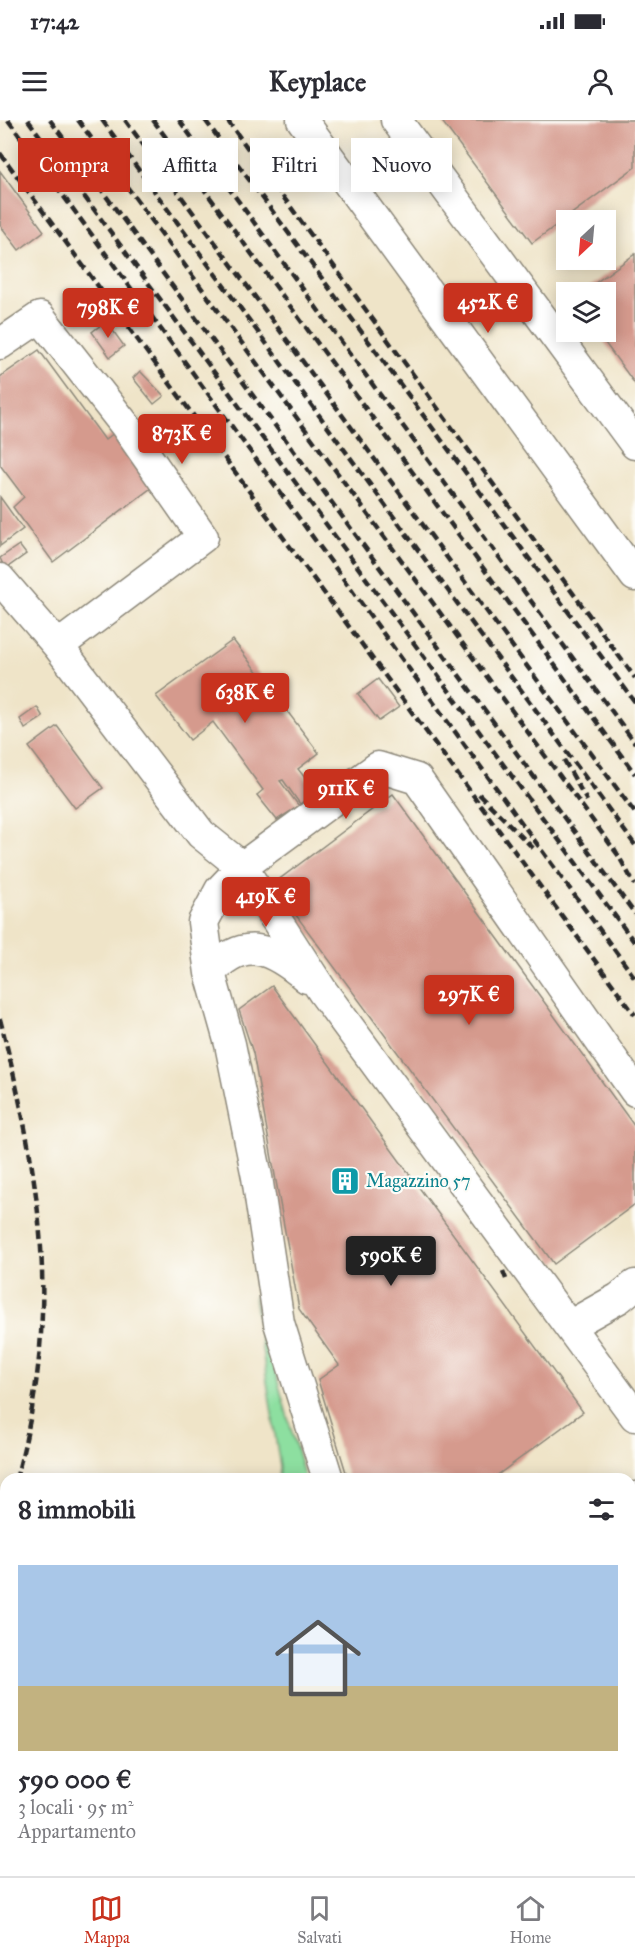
<!DOCTYPE html>
<html lang="it">
<head>
<meta charset="utf-8">
<style>
	body { margin:0; font-family:"IM FELL Great Primer",serif; background:#f7f7f7; color:#2b2b33; height:100vh; display:flex; flex-direction:column; font-size:22px; white-space:nowrap }
	* { box-sizing:border-box; margin:0 }
	p { font-size:20px; color:#7c7c81 }
	.icon { flex:none; width:33px; height:33px; fill:none; stroke:currentColor; stroke-width:2; stroke-linecap:round; stroke-linejoin:round }
	.map { position:relative; flex:1; overflow:hidden }
	.side { position:absolute; left:0px; top:1353px; width:636px; height:404px; display:flex; flex-direction:column; background:#fff; border-radius:18px 18px 0 0; box-shadow:0 3px 15px #0003 }
	.side>* { flex:none }
	.hud { position:absolute; left:18px; top:18px; width:600px; height:54px; display:flex; gap:12px }
	.needle { width:39px; rotate:206deg }
	.fabs { position:absolute; left:556px; top:90px; display:grid; gap:12px }
	.fabs a { display:grid; place-items:center; width:60px; height:60px; border-radius:0px; background:#fff; box-shadow:0 3px 15px #0003; font-size:30px }
	.price { position:absolute; translate:-50% -51px; padding:0 14px; border-radius:6px; background:#c8321e; color:#fff; font-size:20px; line-height:39px; filter:drop-shadow(0 2px 3px #0008) }
	.price::after { content:''; position:absolute; left:50%; top:36px; width:18px; height:14px; margin-left:-9px; background:inherit; clip-path:polygon(0 0,100% 0,50% 100%) }
	.price.current { background:#222; color:#fff }
	ul { padding:0; list-style:none }
	li { display:grid; align-content:center; gap:12px; height:318px; padding:0 18px }
	li span { display:grid; place-items:center; height:186px; border-radius:0px; color:#555 }
	li>.icon { margin-inline-start:auto }
	span .icon { width:108px; height:108px; fill:#fffc; stroke-width:1 }
	li b { font-size:26px }
	h2 { display:flex; justify-content:space-between; align-items:center; height:72px; padding:0 18px; font-size:26px }
	.pill { padding:0 21px; border-radius:0px; background:#fff; box-shadow:0 3px 15px #0003; font-size:21px; line-height:54px }
	.pill.current { background:#c8321e; color:#fff }
	.status { display:flex; justify-content:space-between; align-items:center; height:42px; padding:0 30px; background:#fff; direction:ltr }
	.status svg { height:16px; fill:currentColor }
	header { display:flex; justify-content:space-between; align-items:center; height:78px; padding:0 18px; background:#fff; font-size:27px; font-weight:800 }
	.menu { display:flex; justify-content:space-around; align-items:center; height:84px; border-top:2px solid #e1e1e2; background:#fff; font-size:16px; color:#7c7c81 }
	.menu a { display:grid; justify-items:center; gap:3px }
	.menu .current { color:#c8321e }
	.map>svg:first-child { display:block }
	.green { fill:#8ddfa0; stroke:#5c8566; stroke-width:1.5 }
	.building { fill:#d59a8d }
	.lines { fill:none; stroke-linecap:round; stroke-linejoin:round }
	.minor-casing { stroke:#8d887a; stroke-width:33 }
	.minor { stroke:#fff; stroke-width:30 }
	.rail { stroke:#2b2b2b; stroke-width:4.5; stroke-dasharray:9 4.5; stroke-linecap:butt }
	.labels { text-anchor:middle; stroke-width:4.5; stroke-linejoin:round; paint-order:stroke }
	.culture-label { font-size:18px; fill:#0d838f; stroke:#fdfcf7; text-anchor:start }
</style>
</head>
<body>
<div class="status"><b>17:42</b><svg viewBox="0 0 49 12"><path d="M0 12V9h3v3zM5 12V6h3v6zM10 12V3h3v9zM15 12V0h3v12zM26 1h20v11H26zM47 4h2v5h-2z"/></svg></div>
<header><svg class="icon" aria-label="menu" viewBox="0 0 24 24"><path d="M4 6h16M4 12h16M4 18h16"/></svg>Keyplace<svg class="icon" aria-label="person" viewBox="0 0 24 24"><circle cx="12" cy="8" r="4"/><path d="M4 21q1-7 8-7t8 7"/></svg></header>
<div class="map">
<svg width="635" height="1756" viewBox="0 0 635 1756">
	<rect width="100%" height="100%" fill="#fdfcf7"/>
	<filter id="ink" filterUnits="userSpaceOnUse"><feTurbulence type="fractalNoise" baseFrequency=".0167" numOctaves="2"/><feDisplacementMap in="SourceGraphic" scale="12" xChannelSelector="R" yChannelSelector="G"/><feConvolveMatrix kernelMatrix="1 2 1 2 8 2 1 2 1" color-interpolation-filters="sRGB"/></filter>
	<filter id="wash" filterUnits="userSpaceOnUse"><feTurbulence type="fractalNoise" baseFrequency=".008" numOctaves="4" result="noise"/><feDisplacementMap in="SourceGraphic" scale="24" xChannelSelector="R" yChannelSelector="G"/><feGaussianBlur stdDeviation="1.35" result="paint"/><feColorMatrix in="noise" values="0 0 0 0 0 0 0 0 0 0 0 0 0 0 0 0 0 1.4 0 .05"/><feComposite in="paint" operator="in"/></filter>
	<g filter="url(#wash)">
		<rect width="100%" height="100%" fill="#efe4c8"/>
		<path class="green" d="M254,1176L305,1359H279L280,1347Z"/>
		<g id="blocks">
			<path class="building" d="M441,0H635V47L532,123Z
				M0,51L44,111L19,130L0,105Z
				M635,134V264L597,212H606V172H583Z
				M106,201L124,226L110,237L92,212Z
				M39,230L105,320L115,312L155,365L53,442L13,387L24,377L0,345V257Z
				M140,251L164,276L154,284L133,258Z
				M0,377L23,409L0,426Z
				M19,425L26,434L5,449L0,438Z
				M233,520L319,633L298,649L316,672L300,684L283,660L280,661L299,686L277,700L257,675L263,670L213,602L190,620L156,576Z
				M378,559L399,587L379,601L358,574Z
				M37,587L43,597L25,609L20,599Z
				M57,606L103,668L75,688L29,627Z
				M393,674L635,1007V1084L554,1144L273,764Z
				M272,866L583,1292L492,1359H348L318,1260L339,1245L299,1189L253,933L239,890Z
				M635,1439V1648L630,1652V1443Z
				M308,1750H329L328,1756H307Z"/>
		</g>
	</g>
	<g filter="url(#ink)">
		<use href="#blocks" fill-opacity="0" stroke="#8d887a" stroke-width="1.5"/>
		<g class="lines">
			<g class="minor-casing">
				<path id="minor" d="M302,0L635,456
					M396,0L635,324
					M0,224L40,197L125,305L203,417L58,526
					M0,459L58,526L201,714L242,747L378,647L417,659L635,971
					M210,853C244,815 271,828 307,858
					M569,1206L619,1178L635,1165
					M328,1359L279,1203L257,1057L230,924L210,853L203,802L220,770L242,747L323,872L635,1296
					M630,1381L635,1377
					M630,1730L635,1727
					M424,1756L426,1750
					M594,1756L602,1750"/>
			</g>
			<use href="#minor" class="minor"/>
			<path class="rail" d="M8,0L635,858
				M28,0L635,823
				M50,0L635,794
				M78,0L618,735
				M102,0L635,725
				M125,0L635,693
				M153,0L635,654
				M179,0L635,623
				M205,0L635,582
				M227,0L635,558
				M0,33L635,895
				M564,640L587,681
				M479,674L534,729
				M614,728L635,765
				M0,899C42,1064 62,1192 16,1359
				M503,1151L506,1159
				M0,1413L6,1396"/>
		</g>
	</g>
	<defs>
		<g id="building-square" transform="scale(1.5)"><rect x="-9" y="-9" width="18" height="18" rx="4" fill="#0f9aa8" stroke="#fdfcf7"/><path d="M-4-6H4V6H1V3H-1V6H-4ZM-2.5-4.3h1.7v1.8h-1.7ZM.8-4.3h1.7v1.8H.8ZM-2.5-1h1.7V.8h-1.7ZM.8-1h1.7V.8H.8Z" fill="#fff"/></g>
	</defs>
	<g fill-rule="evenodd">
		<use href="#building-square" x="345" y="1061"/>
	</g>
	<g class="labels">
		<g class="culture-label">
			<text x="366" y="1067">Magazzino 57</text>
		</g>
	</g>
</svg>
<div class="fabs">
<a><svg class="needle" viewBox="-14 -14 28 28"><path d="M0-13l5 13h-10z" fill="#e53935"/><path d="M0 13l5-13h-10z" fill="#7c7c81"/></svg></a>
<a><svg class="icon" aria-label="layers" viewBox="0 0 24 24"><path d="M12 4l9 5-9 5-9-5zM3 14l9 5 9-5"/></svg></a>
</div>
<b class="price" style="left:488px;top:214px">452K €</b>
<b class="price" style="left:108px;top:219px">798K €</b>
<b class="price" style="left:182px;top:345px">873K €</b>
<b class="price" style="left:245px;top:604px">638K €</b>
<b class="price" style="left:346px;top:700px">911K €</b>
<b class="price" style="left:266px;top:808px">419K €</b>
<b class="price" style="left:469px;top:906px">297K €</b>
<b class="price current" style="left:391px;top:1167px">590K €</b>
<div class="hud">
<a class="pill current">Compra</a>
<a class="pill">Affitta</a>
<a class="pill">Filtri</a>
<a class="pill">Nuovo</a>
</div>
<section class="side">
<h2>8 immobili<svg class="icon" aria-label="filters" viewBox="0 0 24 24"><path d="M4 7h16M4 17h16"/><circle cx="9" cy="7" r="2"/><circle cx="15" cy="17" r="2"/></svg></h2>
<ul>
<li><span style="background:linear-gradient(#a9c7e8 65%,#c2b280 0)"><svg class="icon" aria-label="home" viewBox="0 0 24 24"><path d="M3 11l9-7 9 7M6 9v11h12V9"/></svg></span><div><b>590 000 €</b><p>3 locali · 95 m²</p><p>Appartamento</p></div></li>
</ul>
</section>
</div>
<nav class="menu">
<a class="current"><svg class="icon" aria-label="map" viewBox="0 0 24 24"><path d="M3 6l6-2 6 2 6-2v14l-6 2-6-2-6 2zM9 4v14M15 6v14"/></svg>Mappa</a>
<a><svg class="icon" aria-label="saved" viewBox="0 0 24 24"><path d="M7 4h10v16l-5-4-5 4z"/></svg>Salvati</a>
<a><svg class="icon" aria-label="home" viewBox="0 0 24 24"><path d="M3 11l9-7 9 7M6 9v11h12V9"/></svg>Home</a>
</nav>
</body>
</html>
